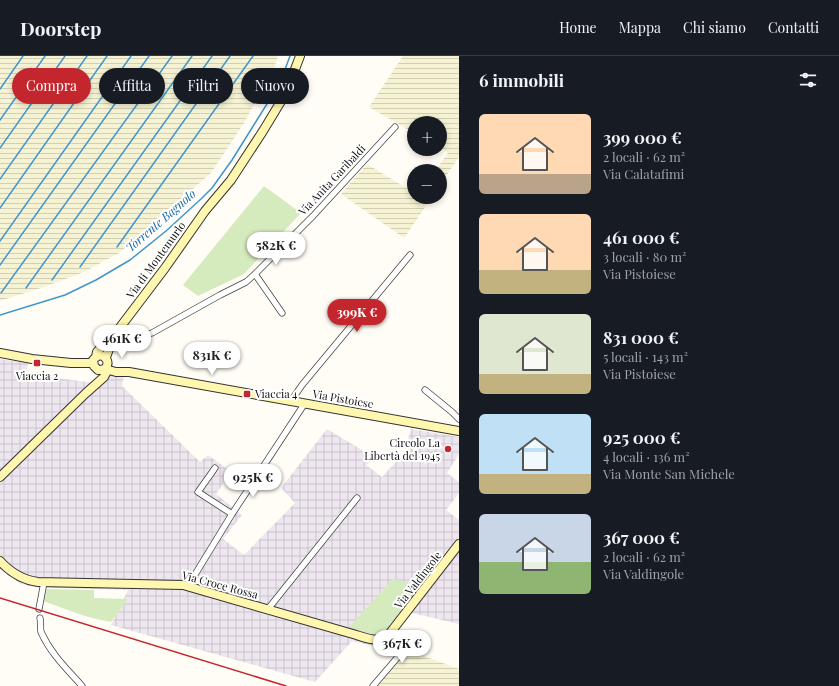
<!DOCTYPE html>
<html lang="it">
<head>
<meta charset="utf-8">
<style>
	body { margin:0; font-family:"Playfair Display",serif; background:#20242c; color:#f1f3f6; height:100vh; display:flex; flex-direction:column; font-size:15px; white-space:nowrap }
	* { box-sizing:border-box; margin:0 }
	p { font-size:13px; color:#9ea1a6 }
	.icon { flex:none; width:22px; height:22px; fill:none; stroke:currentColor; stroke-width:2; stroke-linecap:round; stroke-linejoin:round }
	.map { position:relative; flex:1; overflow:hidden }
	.details { display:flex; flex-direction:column; background:#171b24; width:380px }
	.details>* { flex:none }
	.top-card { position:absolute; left:12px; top:12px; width:380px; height:36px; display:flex; gap:8px }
	.buttons { position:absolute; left:407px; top:60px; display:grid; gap:8px }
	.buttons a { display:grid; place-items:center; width:40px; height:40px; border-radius:50%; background:#171b24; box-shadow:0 2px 6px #0003; font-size:20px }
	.price { position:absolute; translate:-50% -34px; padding:0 9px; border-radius:14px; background:#fff; color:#222; font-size:13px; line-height:26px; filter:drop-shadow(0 1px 2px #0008) }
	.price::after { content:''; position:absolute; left:50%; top:24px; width:12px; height:9px; margin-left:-6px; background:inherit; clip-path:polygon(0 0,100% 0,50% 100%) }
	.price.selected { background:#c4262e; color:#fff }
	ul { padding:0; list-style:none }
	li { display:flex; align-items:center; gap:12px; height:100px; padding:0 20px }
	li span { display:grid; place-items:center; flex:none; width:112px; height:80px; border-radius:6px; color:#555 }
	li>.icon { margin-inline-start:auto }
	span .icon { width:48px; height:48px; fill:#fffc; stroke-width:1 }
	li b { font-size:17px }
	h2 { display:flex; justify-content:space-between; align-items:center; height:48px; padding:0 20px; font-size:17px }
	.tag { padding:0 14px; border-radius:18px; background:#171b24; box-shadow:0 2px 6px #0003; font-size:14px; line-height:36px }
	.tag.selected { background:#c4262e; color:#fff }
	header { display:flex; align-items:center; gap:24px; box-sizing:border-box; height:56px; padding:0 20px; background:#171b24; border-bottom:1px solid #363941 }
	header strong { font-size:19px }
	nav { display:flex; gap:22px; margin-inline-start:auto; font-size:14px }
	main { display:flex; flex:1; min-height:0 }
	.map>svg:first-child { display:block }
	.industrial { fill:url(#industrial-grid) }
	.farmland { fill:url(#farmland-rules) }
	.park { fill:#d5ebbd }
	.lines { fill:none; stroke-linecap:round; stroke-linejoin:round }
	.stream { stroke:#3f96cf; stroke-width:1.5 }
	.street-casing { stroke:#444; stroke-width:7 }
	.secondary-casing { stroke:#333; stroke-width:10 }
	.street { stroke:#fff; stroke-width:5.5 }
	.secondary { stroke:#fff6b0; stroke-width:8 }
	.rail { stroke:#c4262e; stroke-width:1.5 }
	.poi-dot { fill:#c4262e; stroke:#fff; stroke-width:1.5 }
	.labels { text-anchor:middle; stroke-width:4; stroke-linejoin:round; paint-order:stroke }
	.street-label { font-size:11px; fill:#111; stroke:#fff }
	.poi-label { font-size:11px; fill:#111; stroke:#fff }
	.water-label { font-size:12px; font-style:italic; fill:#1768a6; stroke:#fff }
</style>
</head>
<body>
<header>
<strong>Doorstep</strong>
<nav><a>Home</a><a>Mappa</a><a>Chi siamo</a><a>Contatti</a></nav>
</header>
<main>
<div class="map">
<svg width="459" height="630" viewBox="0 0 459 630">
	<defs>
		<pattern id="industrial-grid" width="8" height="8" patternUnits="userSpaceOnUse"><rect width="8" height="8" fill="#eee6ef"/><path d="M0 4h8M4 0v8" fill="none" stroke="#cbc4cc"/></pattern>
		<pattern id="farmland-rules" width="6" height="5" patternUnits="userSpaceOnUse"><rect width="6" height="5" fill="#f6f3d4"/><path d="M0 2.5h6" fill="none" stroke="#d2cfb5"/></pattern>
	</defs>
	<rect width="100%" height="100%" fill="#fffdf5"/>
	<path class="industrial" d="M0,303L28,307L26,318L102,328L110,318L124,319L122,330L200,406L208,399L231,416L216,438L242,459L223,483L244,499L295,447L281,432L327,373L375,402L366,409L382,421L404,397L411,373L459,381V398L447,417L459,426V437L446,454L459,464V568L412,557L382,592L352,585L315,626L111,569L128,534L34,531L21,528L0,513Z"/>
	<path class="farmland" d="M0,0H278L275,10L244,67L211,117L186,139L119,197L84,216L47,230L0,245Z
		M403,0H459V101L440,129V115H435L448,97L440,92V67H414V77L369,51Z
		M367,108L414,137V141H432L404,182L341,138Z
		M405,593L459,613V630H377Z"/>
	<path class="park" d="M264,130L301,157L244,218L198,240L183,229Z
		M393,523L419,529L386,573L376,579L349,571Z
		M44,533L94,534V542L128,543L111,566C87,562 65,553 43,545Z"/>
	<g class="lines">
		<path class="stream" d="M0,33L23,0
			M0,64L45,0
			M0,92L65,0
			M0,123L87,0
			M0,152L107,0
			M0,185L131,0
			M117,191L253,0
			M0,209L149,0
			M80,211L230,0
			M52,224L212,0
			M26,232L192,0
			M1,237L172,0
			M0,259L65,239L96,224L130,204L166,175L201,143L212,132L232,104L280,27L290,0"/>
		<g class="street-casing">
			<path id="street" d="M255,218L282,257
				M120,271C130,275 141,281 152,277L220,239L246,226L255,218L313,160L395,71
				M425,334L452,356L459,363
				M291,345L302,329L410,199
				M215,412L198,436L232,458
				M188,530L232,458L305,347
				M39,553L44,526
				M268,553L357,442
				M40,562C41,566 40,571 41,576C51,598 66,612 82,630
				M373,630L397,602C401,591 391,590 387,581"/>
		</g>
		<g class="secondary-casing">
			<path id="secondary" d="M0,297L32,303L71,307H93
				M96,301L97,296L104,288L115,278L165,212L205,155L231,124L263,75L286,37L300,0
				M106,301L114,280
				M105,313C110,307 107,301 100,299L96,301L93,304L94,310L98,314H100L105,313L116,316H129L459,375
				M0,421L86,337L104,321L106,317L105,313
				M0,505C10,516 23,524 38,526L183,529L353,578C364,581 376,587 387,581L459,488"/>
		</g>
		<use href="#street" class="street"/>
		<use href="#secondary" class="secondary"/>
		<path class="rail" d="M0,542L286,630"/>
	</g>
	<g class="poi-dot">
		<rect x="33" y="303" width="8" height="8" rx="2"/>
		<rect x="243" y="334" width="8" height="8" rx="2"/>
		<circle cx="448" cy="393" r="4"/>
	</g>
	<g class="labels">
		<g class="street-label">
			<text transform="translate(332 124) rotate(-47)" y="4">Via Anita Garibaldi</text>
			<text transform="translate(156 204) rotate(-54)" y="4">Via di Montemurlo</text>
			<text transform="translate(343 343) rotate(10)" y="4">Via Pistoiese</text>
			<text transform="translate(418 524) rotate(-52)" y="4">Via Valdingole</text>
			<text transform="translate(220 529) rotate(15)" y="4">Via Croce Rossa</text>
		</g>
		<g class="poi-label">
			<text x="37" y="324">Viaccia 2</text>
			<text x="255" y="342" text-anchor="start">Viaccia 4</text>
			<text x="440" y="391" text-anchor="end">Circolo La<tspan x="440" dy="13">Libertà del 1945</tspan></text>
		</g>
		<g class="water-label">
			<text transform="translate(161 165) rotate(-41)" y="4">Torrente Bagnolo</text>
		</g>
	</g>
</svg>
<div class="buttons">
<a>+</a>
<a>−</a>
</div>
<b class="price" style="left:276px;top:210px">582K €</b>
<b class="price selected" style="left:357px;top:277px">399K €</b>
<b class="price" style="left:122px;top:303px">461K €</b>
<b class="price" style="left:212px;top:320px">831K €</b>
<b class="price" style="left:253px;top:442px">925K €</b>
<b class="price" style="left:402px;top:608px">367K €</b>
<div class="top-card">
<a class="tag selected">Compra</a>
<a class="tag">Affitta</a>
<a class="tag">Filtri</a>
<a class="tag">Nuovo</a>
</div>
</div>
<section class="details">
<h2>6 immobili<svg class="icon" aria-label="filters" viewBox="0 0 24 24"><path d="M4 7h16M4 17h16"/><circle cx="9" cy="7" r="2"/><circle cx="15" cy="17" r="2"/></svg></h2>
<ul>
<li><span style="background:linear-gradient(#ffd9b3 75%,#b9a48a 0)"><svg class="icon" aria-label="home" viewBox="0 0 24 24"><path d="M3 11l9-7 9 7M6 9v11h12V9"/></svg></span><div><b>399 000 €</b><p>2 locali · 62 m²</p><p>Via Calatafimi</p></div></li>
<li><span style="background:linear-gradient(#ffd9b3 70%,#c2b280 0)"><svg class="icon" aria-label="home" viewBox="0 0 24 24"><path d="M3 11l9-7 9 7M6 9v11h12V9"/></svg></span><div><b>461 000 €</b><p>3 locali · 80 m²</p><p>Via Pistoiese</p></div></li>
<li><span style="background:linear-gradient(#dfe7d0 75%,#c2b280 0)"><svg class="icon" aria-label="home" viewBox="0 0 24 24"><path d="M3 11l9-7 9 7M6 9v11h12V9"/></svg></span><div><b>831 000 €</b><p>5 locali · 143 m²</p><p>Via Pistoiese</p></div></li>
<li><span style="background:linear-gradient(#bfe0f5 75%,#c2b280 0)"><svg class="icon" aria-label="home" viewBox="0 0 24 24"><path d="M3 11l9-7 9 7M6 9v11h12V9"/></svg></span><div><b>925 000 €</b><p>4 locali · 136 m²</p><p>Via Monte San Michele</p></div></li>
<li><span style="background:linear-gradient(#c9d6e8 60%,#8fb573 0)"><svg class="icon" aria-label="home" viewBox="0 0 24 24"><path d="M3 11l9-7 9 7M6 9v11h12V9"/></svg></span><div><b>367 000 €</b><p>2 locali · 62 m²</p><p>Via Valdingole</p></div></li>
</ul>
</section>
</main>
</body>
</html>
